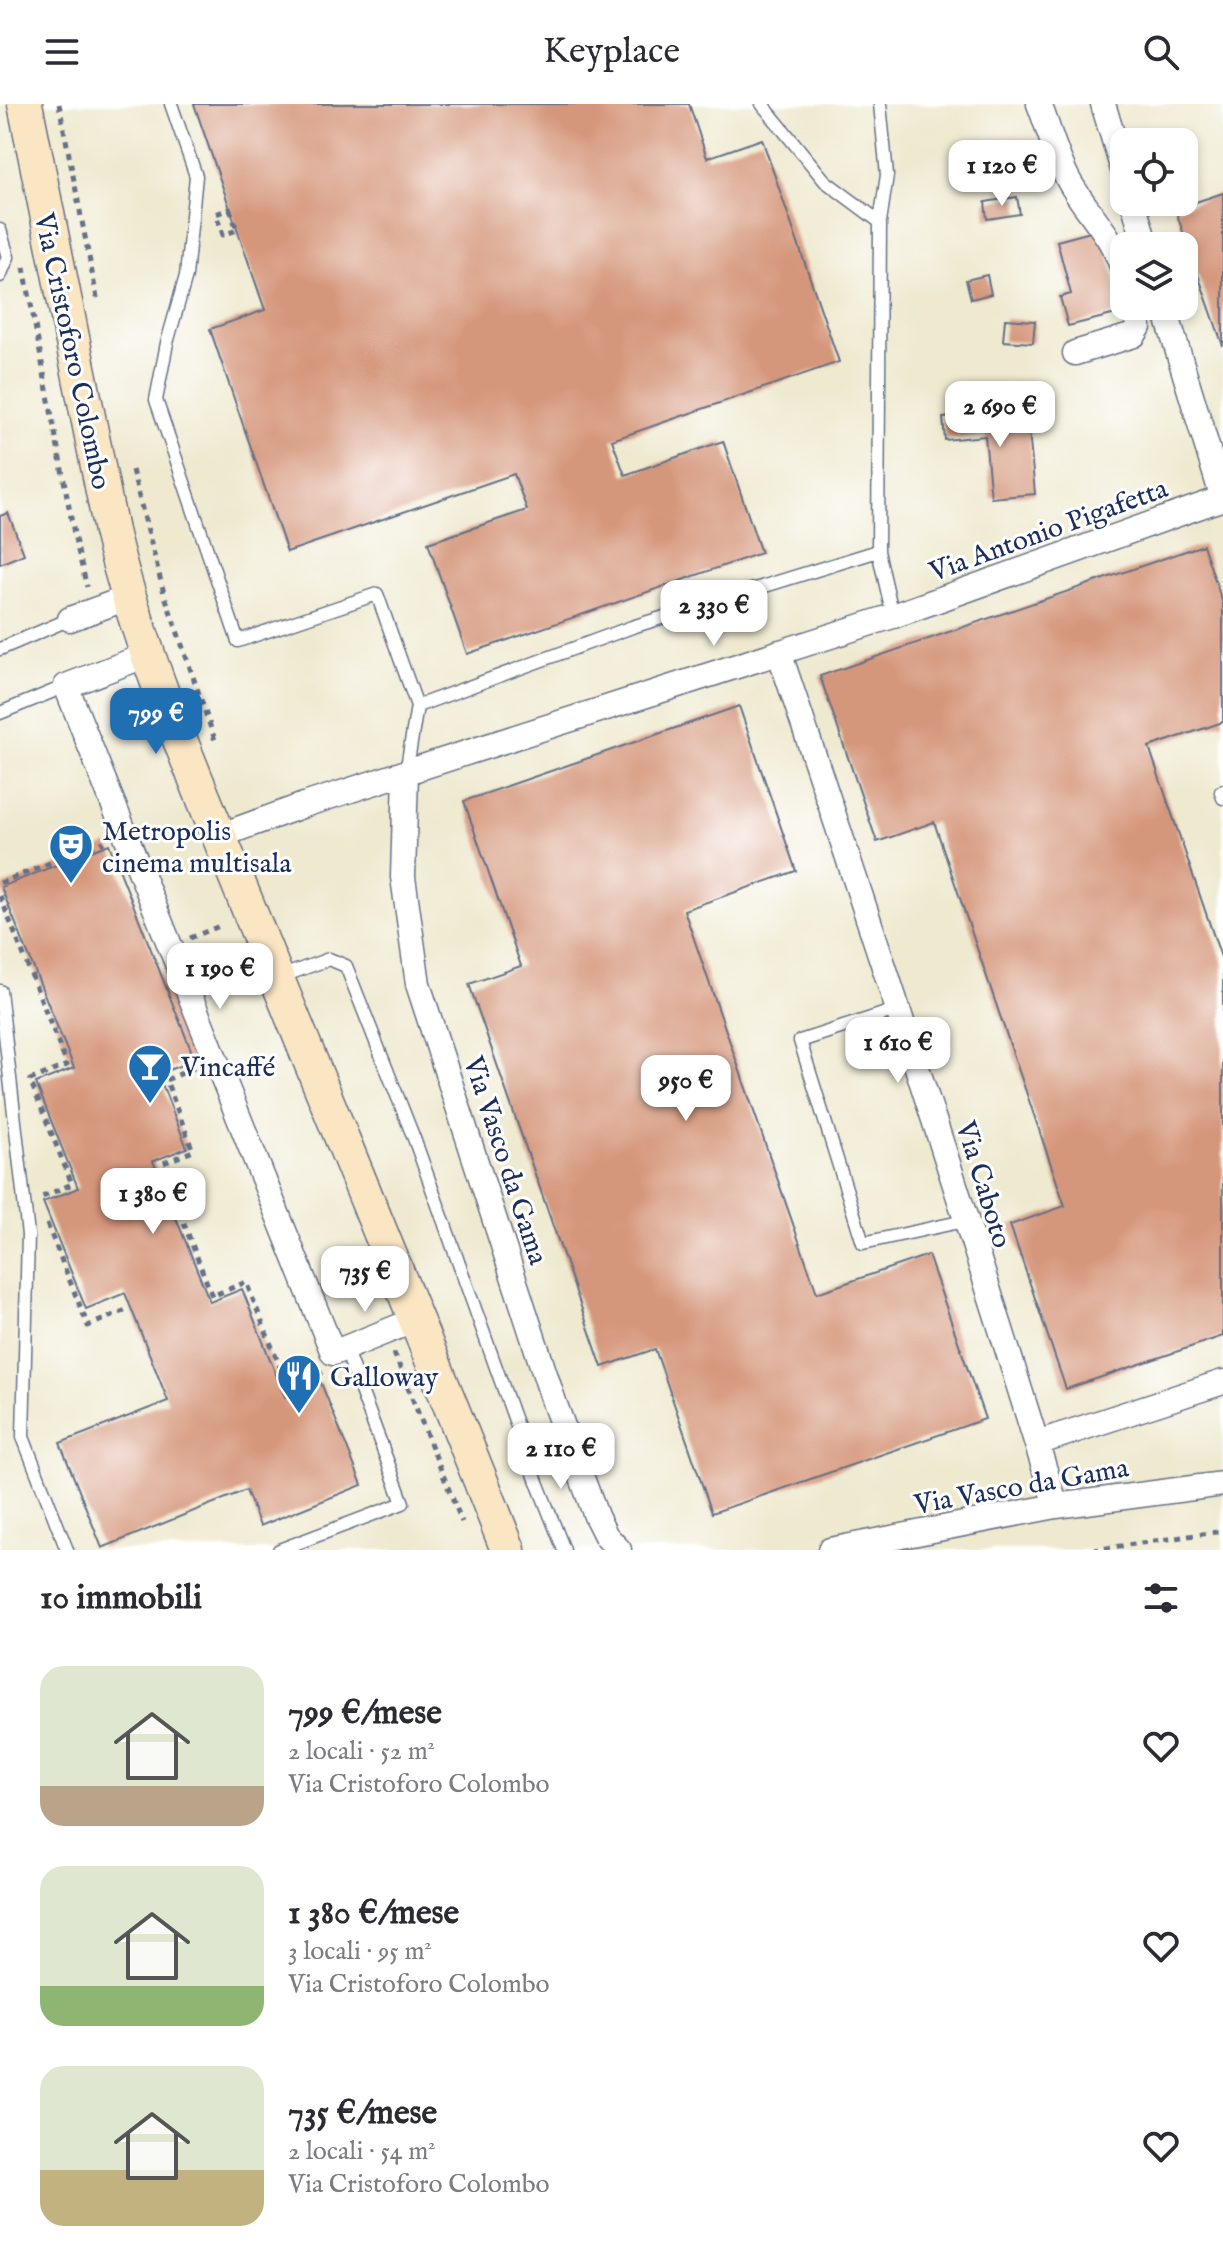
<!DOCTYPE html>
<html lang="it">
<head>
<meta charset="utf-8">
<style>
	body { margin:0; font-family:"IM FELL English",serif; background:#f2f2f3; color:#2b2b33; height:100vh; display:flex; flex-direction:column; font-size:30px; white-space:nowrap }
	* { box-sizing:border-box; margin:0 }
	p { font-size:26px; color:#7c7c81 }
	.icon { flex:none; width:44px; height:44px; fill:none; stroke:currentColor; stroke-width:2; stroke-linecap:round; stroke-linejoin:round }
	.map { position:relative; height:1446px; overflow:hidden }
	.side { display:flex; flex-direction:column; background:#fff; flex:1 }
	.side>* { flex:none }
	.buttons { position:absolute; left:1110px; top:24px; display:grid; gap:16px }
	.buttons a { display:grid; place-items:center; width:88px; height:88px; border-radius:16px; background:#fff; box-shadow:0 4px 12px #0003; font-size:40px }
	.price { position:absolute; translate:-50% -68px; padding:0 18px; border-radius:16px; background:#fff; color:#222; font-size:26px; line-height:52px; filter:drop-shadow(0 2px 4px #0008) }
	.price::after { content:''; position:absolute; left:50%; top:48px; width:24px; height:18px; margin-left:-12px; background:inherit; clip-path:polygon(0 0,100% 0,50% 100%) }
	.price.selected { background:#1f6fb2; color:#fff }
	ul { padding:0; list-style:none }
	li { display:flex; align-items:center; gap:24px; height:200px; padding:0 40px }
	li span { display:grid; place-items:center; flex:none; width:224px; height:160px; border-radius:24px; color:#555 }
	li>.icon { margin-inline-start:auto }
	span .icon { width:96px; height:96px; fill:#fffc; stroke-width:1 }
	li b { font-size:34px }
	h2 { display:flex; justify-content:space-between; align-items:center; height:96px; padding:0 40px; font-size:34px }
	header { display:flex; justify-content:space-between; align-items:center; height:104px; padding:0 40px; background:#fff; font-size:36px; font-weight:600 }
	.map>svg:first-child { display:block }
	.building { fill:#d5977b }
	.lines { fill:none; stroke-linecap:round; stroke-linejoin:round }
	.lane-casing { stroke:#657086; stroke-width:15 }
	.street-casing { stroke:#657086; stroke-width:27 }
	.secondary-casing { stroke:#657086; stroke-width:37 }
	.path { stroke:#657086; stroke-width:5; stroke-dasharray:6 6; stroke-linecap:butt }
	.lane { stroke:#fff; stroke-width:12 }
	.street { stroke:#fff; stroke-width:24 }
	.secondary { stroke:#fbe6c4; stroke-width:34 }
	.labels { text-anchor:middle; stroke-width:6; stroke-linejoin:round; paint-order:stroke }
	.street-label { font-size:28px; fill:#1b2f5e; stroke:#fff }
	.poi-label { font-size:28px; fill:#1b2f5e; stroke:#fff; text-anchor:start }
</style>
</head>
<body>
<header><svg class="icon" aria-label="menu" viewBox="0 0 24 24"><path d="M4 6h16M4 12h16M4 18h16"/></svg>Keyplace<svg class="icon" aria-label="search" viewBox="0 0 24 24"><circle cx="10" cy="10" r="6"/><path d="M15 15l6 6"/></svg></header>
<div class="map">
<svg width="1223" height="1446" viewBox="0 0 1223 1446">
	<rect width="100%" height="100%" fill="#fff"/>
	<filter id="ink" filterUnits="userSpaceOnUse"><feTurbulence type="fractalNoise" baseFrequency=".0125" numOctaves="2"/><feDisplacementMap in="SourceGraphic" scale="16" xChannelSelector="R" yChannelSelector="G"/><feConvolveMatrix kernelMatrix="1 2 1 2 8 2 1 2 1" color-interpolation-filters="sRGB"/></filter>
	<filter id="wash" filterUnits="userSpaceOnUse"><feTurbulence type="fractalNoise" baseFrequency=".006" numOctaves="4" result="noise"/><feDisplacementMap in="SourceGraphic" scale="32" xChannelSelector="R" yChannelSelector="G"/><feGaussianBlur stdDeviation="1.8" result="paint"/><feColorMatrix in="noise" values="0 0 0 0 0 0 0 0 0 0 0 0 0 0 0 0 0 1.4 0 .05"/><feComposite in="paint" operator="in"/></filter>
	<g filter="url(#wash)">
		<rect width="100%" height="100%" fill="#eee9cf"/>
		<g id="blocks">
			<path class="building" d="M194,0H689L707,54L762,35L839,258L612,336L625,371L723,337L761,449L467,550L428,439L527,406L514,370L287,448L210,225L265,206Z
				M1223,89V242L1175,105Z
				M1017,93L1020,110L987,115L985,98Z
				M1102,125L1124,208L1068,222L1060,193L1071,190L1057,137Z
				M987,171L991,190L971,195L966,176Z
				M1005,215L1035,217L1033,239L1003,237Z
				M1027,306L1035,390L991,394L985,332L945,336L943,314Z
				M8,409L24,450L0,460V412Z
				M1203,441L1223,500V618L1149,643L1223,859V1232L1066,1285L1010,1121L1065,1102L934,718L877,738L820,572Z
				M739,602L796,767L684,806L817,1189L928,1151L985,1315L712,1409L655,1245L602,1263L469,880L521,862L464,697Z
				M109,740L195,956L158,970L187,1044L153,1057L210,1198L242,1185L285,1293L321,1279L362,1381L260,1422L246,1386L102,1444L60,1339L168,1297L125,1189L86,1205L43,1098L78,1084L36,979L74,964L1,783Z"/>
		</g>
	</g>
	<g filter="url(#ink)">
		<use href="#blocks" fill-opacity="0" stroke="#657086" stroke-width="2"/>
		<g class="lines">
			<g class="lane-casing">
				<path id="lane" d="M171,0L196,72L186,172L167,239L156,296L238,537L377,490L417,602L632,523L878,447
					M762,0L825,77L880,118
					M880,0L887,71L880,118L878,447L893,512
					M0,126L8,153L0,172
					M0,545L70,515
					M0,609L66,582
					M406,669L417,602
					M1223,687L1221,688L1223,694
					M280,873L329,855L346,862L415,1037L537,1378L564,1446
					M0,887L28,1131L23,1333L67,1446
					M899,905L800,937L863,1139L964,1117
					M279,1446L403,1399L345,1244"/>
			</g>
			<g class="street-casing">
				<path id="street" d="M1039,0C1049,25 1056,53 1069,77C1087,109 1114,132 1124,169
					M1103,0L1124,69
					M1133,98L1146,142
					M1164,202L1223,395
					M1075,249L1134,231L1139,223L1133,202
					M70,515L127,494
					M779,548C875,832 968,1116 1056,1402
					M147,551L66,582L333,1249L415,1216
					M406,669L403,773L418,880L554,1298L596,1412L606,1432L619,1446
					M219,732L304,701L893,512L1223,394
					M1037,1339L1223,1278
					M830,1446L1056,1402L1223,1380"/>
			</g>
			<g class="secondary-casing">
				<path id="secondary" d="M25,0L111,427C143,560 201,685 252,813C337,1024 425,1234 508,1446"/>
			</g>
			<path class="path" d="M59,0L98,199
				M230,105L237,126L223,131L216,110Z
				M24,163L75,435L87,483
				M132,366L164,489L216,639
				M0,779L104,738
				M0,792L67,961L30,976L72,1080L40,1094
				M190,834L222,821
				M194,964L166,976L193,1047L161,1060L212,1192L246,1178L288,1283L323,1268
				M47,1120L88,1222L126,1206
				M394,1249L462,1418
				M1093,1446L1223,1427"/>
			<use href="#lane" class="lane"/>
			<use href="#street" class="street"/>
			<use href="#secondary" class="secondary"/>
		</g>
	</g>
	<defs>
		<g id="theatre-pin" transform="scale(2.3)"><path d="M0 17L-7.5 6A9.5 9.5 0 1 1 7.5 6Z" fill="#1f6fb2" stroke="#fff"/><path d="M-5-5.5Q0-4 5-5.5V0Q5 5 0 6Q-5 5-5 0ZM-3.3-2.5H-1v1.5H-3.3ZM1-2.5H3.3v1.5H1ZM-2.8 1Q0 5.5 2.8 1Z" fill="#fff"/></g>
		<g id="bar-pin" transform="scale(2.3)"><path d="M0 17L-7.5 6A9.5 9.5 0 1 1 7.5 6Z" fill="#1f6fb2" stroke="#fff"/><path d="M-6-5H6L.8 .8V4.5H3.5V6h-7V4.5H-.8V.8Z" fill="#fff"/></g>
		<g id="restaurant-pin" transform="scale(2.3)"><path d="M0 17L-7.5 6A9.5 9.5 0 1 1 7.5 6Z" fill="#1f6fb2" stroke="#fff"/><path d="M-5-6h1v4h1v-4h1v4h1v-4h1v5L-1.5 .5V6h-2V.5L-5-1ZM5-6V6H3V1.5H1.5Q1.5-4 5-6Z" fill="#fff"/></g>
	</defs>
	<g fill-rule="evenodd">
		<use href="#theatre-pin" x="71" y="742"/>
		<use href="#bar-pin" x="150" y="962"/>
		<use href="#restaurant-pin" x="299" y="1272"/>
	</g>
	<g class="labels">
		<g class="street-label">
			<text transform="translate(74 247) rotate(78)" y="10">Via Cristoforo Colombo</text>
			<text transform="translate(1048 425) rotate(-20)" y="10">Via Antonio Pigafetta</text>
			<text transform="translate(507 1056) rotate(72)" y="10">Via Vasco da Gama</text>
			<text transform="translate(985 1080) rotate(73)" y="10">Via Caboto</text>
			<text transform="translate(1021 1381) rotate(-10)" y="10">Via Vasco da Gama</text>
		</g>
		<g class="poi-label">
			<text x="102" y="736">Metropolis<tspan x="102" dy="32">cinema multisala</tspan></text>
			<text x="181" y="972">Vincaffé</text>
			<text x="330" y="1282">Galloway</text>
		</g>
	</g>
</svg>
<div class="buttons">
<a><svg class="icon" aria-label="locate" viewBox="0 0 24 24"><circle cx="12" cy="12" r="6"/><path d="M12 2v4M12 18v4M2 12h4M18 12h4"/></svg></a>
<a><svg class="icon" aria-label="layers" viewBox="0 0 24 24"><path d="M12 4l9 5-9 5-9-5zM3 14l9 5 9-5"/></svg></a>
</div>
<b class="price" style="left:1002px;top:104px">1 120 €</b>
<b class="price" style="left:1000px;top:345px">2 690 €</b>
<b class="price" style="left:714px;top:544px">2 330 €</b>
<b class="price selected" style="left:156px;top:652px">799 €</b>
<b class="price" style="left:220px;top:907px">1 190 €</b>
<b class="price" style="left:898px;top:981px">1 610 €</b>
<b class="price" style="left:686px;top:1019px">950 €</b>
<b class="price" style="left:153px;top:1132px">1 380 €</b>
<b class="price" style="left:365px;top:1210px">735 €</b>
<b class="price" style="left:561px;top:1387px">2 110 €</b>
</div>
<section class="side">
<h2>10 immobili<svg class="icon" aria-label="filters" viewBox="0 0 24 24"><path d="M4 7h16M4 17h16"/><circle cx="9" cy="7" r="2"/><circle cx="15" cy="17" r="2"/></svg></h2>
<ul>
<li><span style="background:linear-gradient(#dfe7d0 75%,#b9a48a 0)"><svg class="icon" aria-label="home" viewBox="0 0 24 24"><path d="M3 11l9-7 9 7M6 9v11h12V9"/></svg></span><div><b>799 €/mese</b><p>2 locali · 52 m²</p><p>Via Cristoforo Colombo</p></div><svg class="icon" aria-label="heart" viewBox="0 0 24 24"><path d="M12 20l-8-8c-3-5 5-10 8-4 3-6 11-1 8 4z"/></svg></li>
<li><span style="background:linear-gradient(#dfe7d0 75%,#8fb573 0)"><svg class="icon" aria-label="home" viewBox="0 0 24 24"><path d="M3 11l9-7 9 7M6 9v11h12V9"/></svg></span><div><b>1 380 €/mese</b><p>3 locali · 95 m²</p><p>Via Cristoforo Colombo</p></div><svg class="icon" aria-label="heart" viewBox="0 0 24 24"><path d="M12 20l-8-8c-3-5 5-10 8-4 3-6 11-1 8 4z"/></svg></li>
<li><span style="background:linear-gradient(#dfe7d0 65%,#c2b280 0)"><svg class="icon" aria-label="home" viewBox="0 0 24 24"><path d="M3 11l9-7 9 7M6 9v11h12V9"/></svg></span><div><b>735 €/mese</b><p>2 locali · 54 m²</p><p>Via Cristoforo Colombo</p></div><svg class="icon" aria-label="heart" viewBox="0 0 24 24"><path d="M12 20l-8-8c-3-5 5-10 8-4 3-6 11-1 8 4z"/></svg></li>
</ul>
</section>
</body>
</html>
